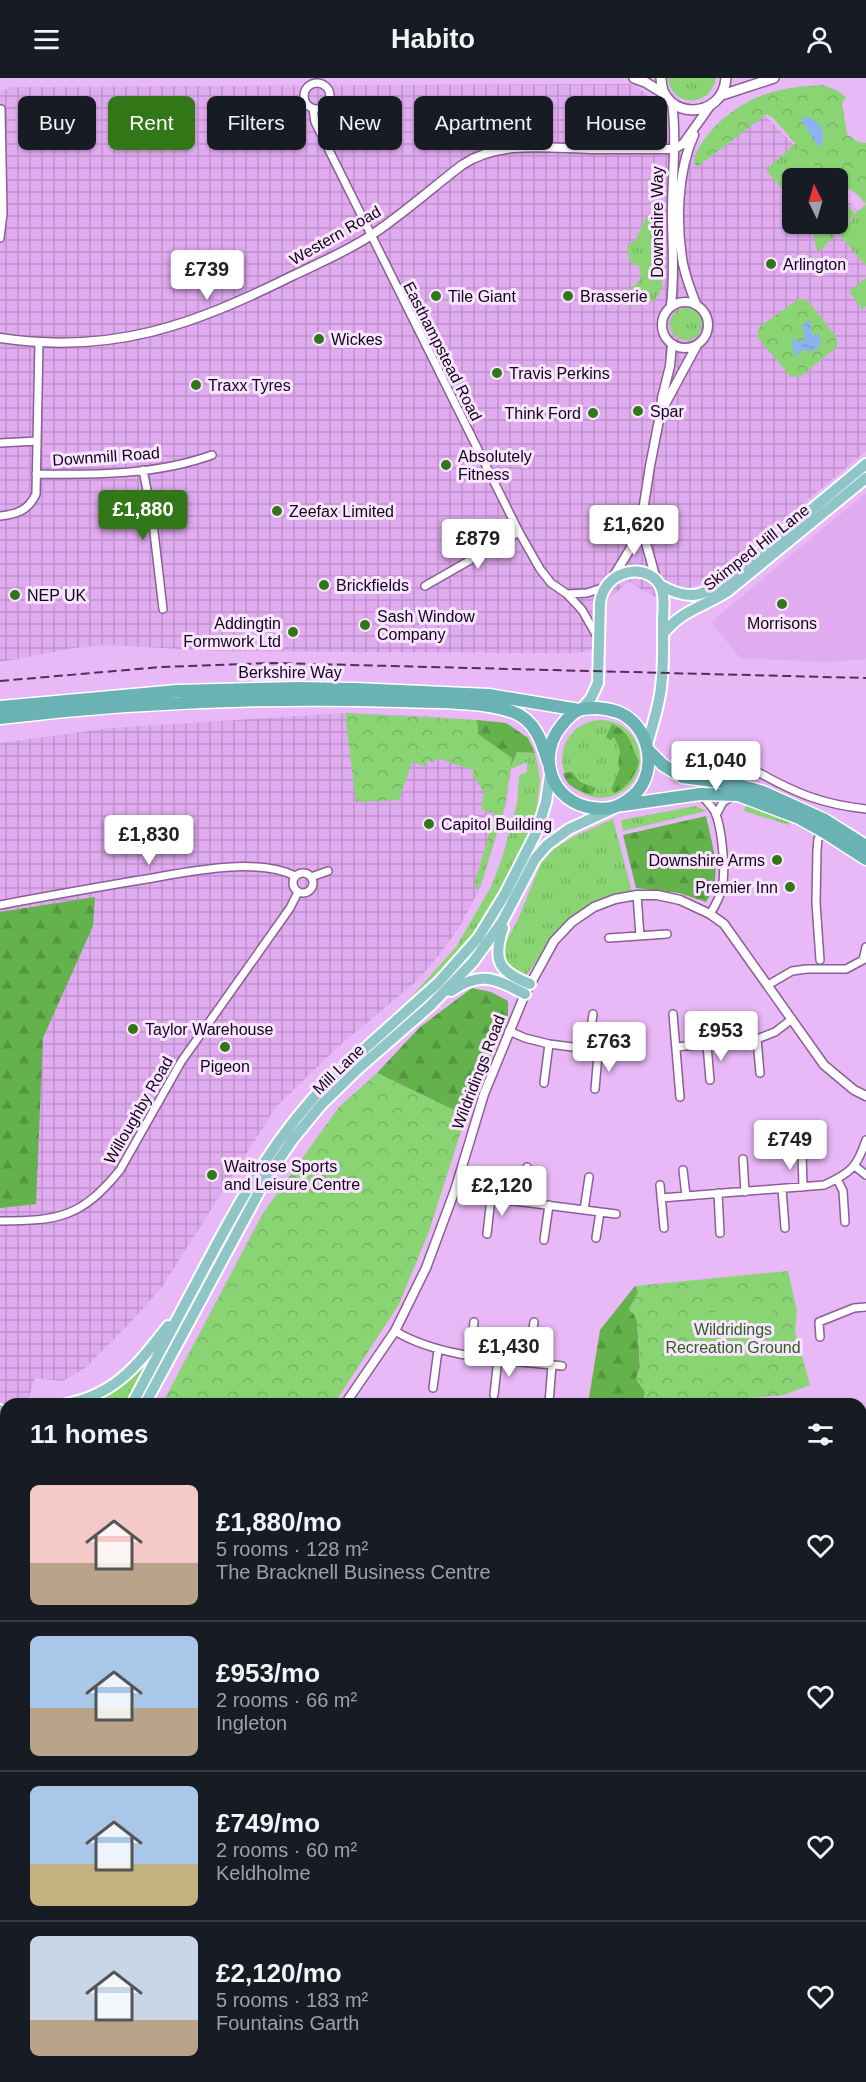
<!DOCTYPE html>
<html lang="en">
<head>
<meta charset="utf-8">
<style>
	body { margin:0; font-family:Arial,sans-serif; background:#242831; color:#f1f3f6; height:100vh; display:flex; flex-direction:column; font-size:22px; white-space:nowrap }
	* { box-sizing:border-box; margin:0 }
	p { font-size:20px; color:#9ea1a6 }
	.icon { flex:none; width:33px; height:33px; fill:none; stroke:currentColor; stroke-width:2; stroke-linecap:round; stroke-linejoin:round }
	.map { position:relative; flex:1; overflow:hidden }
	.sheet { position:absolute; left:0px; top:1320px; width:867px; height:684px; display:flex; flex-direction:column; background:#171b24; border-radius:18px 18px 0 0; box-shadow:0 2px 4px #0004 }
	.sheet>* { flex:none }
	.banner { position:absolute; left:18px; top:18px; width:831px; height:54px; display:flex; gap:12px }
	.needle { width:39px; rotate:355deg }
	.tools { position:absolute; left:782px; top:90px; display:grid; gap:12px }
	.tools a { display:grid; place-items:center; width:66px; height:66px; border-radius:9px; background:#171b24; box-shadow:0 2px 4px #0004; font-size:30px }
	.price { position:absolute; translate:-50% -51px; padding:0 14px; border-radius:6px; background:#fff; color:#222; font-size:20px; line-height:39px; filter:drop-shadow(0 2px 3px #0008) }
	.price::after { content:''; position:absolute; left:50%; top:36px; width:18px; height:14px; margin-left:-9px; background:inherit; clip-path:polygon(0 0,100% 0,50% 100%) }
	.price.active { background:#317617; color:#fff }
	ul { padding:0; list-style:none }
	li { display:flex; align-items:center; gap:18px; height:150px; padding:0 30px }
	li+li { border-top:2px solid #363941 }
	li span { display:grid; place-items:center; flex:none; width:168px; height:120px; border-radius:9px; color:#555 }
	li>.icon { margin-inline-start:auto }
	span .icon { width:72px; height:72px; fill:#fffc; stroke-width:1 }
	li b { font-size:26px }
	h2 { display:flex; justify-content:space-between; align-items:center; height:72px; padding:0 30px; font-size:26px }
	.tag { padding:0 21px; border-radius:9px; background:#171b24; box-shadow:0 2px 4px #0004; font-size:21px; line-height:54px }
	.tag.active { background:#317617; color:#fff }
	header { display:flex; justify-content:space-between; align-items:center; height:78px; padding:0 30px; background:#171b24; font-size:27px; font-weight:700 }
	.map>svg:first-child { display:block }
	.built { fill:#e0abef }
	.industrial { fill:url(#industrial-grid) }
	.grass { fill:url(#grass-tufts) }
	.forest { fill:url(#forest-firs) }
	.park { fill:url(#park-crowns) }
	.pitch { fill:#8ad474 }
	.water { fill:url(#water-ripples) }
	.lines { fill:none; stroke-linecap:round; stroke-linejoin:round }
	.minor-casing { stroke:#8b5e97; stroke-width:10 }
	.tertiary-casing { stroke:#8b5e97; stroke-width:11 }
	.secondary-casing { stroke:#8b5e97; stroke-width:12 }
	.primary-casing { stroke:#fff; stroke-width:14 }
	.trunk-casing { stroke:#fff; stroke-width:15 }
	.minor { stroke:#fff; stroke-width:7 }
	.tertiary { stroke:#fff; stroke-width:8 }
	.secondary { stroke:#fff; stroke-width:9 }
	.primary { stroke:#8fc5c7; stroke-width:10 }
	.trunk { stroke:#6ab2b4; stroke-width:12 }
	.rail { stroke:#4c3352; stroke-width:2; stroke-dasharray:9 4.5; stroke-linecap:butt }
	.poi-dot { fill:#317617; stroke:#f9e5ff; stroke-width:2 }
	.labels { text-anchor:middle; stroke-width:6; stroke-linejoin:round; paint-order:stroke }
	.street-label { font-size:16px; fill:#140418; stroke:#f9e5ff }
	.poi-label { font-size:16px; fill:#140418; stroke:#f9e5ff; text-anchor:start }
	.park-label { font-size:16px; fill:#2e611d; stroke:#f9e5ff }
</style>
</head>
<body>
<header><svg class="icon" aria-label="menu" viewBox="0 0 24 24"><path d="M4 6h16M4 12h16M4 18h16"/></svg>Habito<svg class="icon" aria-label="person" viewBox="0 0 24 24"><circle cx="12" cy="8" r="4"/><path d="M4 21q1-7 8-7t8 7"/></svg></header>
<div class="map">
<svg width="866" height="2004" viewBox="0 0 866 2004">
	<defs>
		<pattern id="industrial-grid" width="8" height="8" patternUnits="userSpaceOnUse" patternTransform="scale(1.5)"><rect width="8" height="8" fill="#e0abef"/><path d="M0 4h8M4 0v8" fill="none" stroke="#bf92cc"/></pattern>
		<pattern id="grass-tufts" width="24" height="20" patternUnits="userSpaceOnUse" patternTransform="scale(1.5)"><rect width="24" height="20" fill="#8ad474"/><path d="M3 7l-1-3M5 7V3M7 7l1-3M15 17l-1-3M17 17v-4M19 17l1-3" fill="none" stroke="#76b464"/></pattern>
		<pattern id="forest-firs" width="22" height="20" patternUnits="userSpaceOnUse" patternTransform="scale(1.5)"><rect width="22" height="20" fill="#63b24b"/><path d="M5 1l3.5 6h-7zM16 11l3.5 6h-7z" fill="#559741"/></pattern>
		<pattern id="park-crowns" width="20" height="18" patternUnits="userSpaceOnUse" patternTransform="scale(1.5)"><rect width="20" height="18" fill="#8ad474"/><path d="M2 6a3 3 0 1 1 6 0M12 15a3 3 0 1 1 6 0" fill="none" stroke="#76b464"/></pattern>
		<pattern id="water-ripples" width="26" height="14" patternUnits="userSpaceOnUse" patternTransform="scale(1.5)"><rect width="26" height="14" fill="#8db3ee"/><path d="M2 4q2-2 4 0t4 0M15 11q2-2 4 0t4 0" fill="none" stroke="#7998cb"/></pattern>
	</defs>
	<rect width="100%" height="100%" fill="#e9b8f7"/>
	<path class="built" d="M866,415V581L827,584L740,580L711,544Z"/>
	<path class="industrial" d="M630,6L640,11L660,28L663,34L664,54L703,75L755,27L826,100H792V146H837V111L866,141V373L715,500L660,522L629,504L607,522L604,571L572,575L219,573L106,567L74,570L0,584V14L11,9Z
		M345,635L424,638L506,645L528,660L535,675H517L511,691L506,728L480,810L460,848L440,876L418,902L340,967L276,1029L162,1209L128,1247L85,1290L63,1303L35,1300L27,1326H6V1489L0,1488V665L111,650Z"/>
	<path class="grass" d="M668,0H716C711,30 671,30 668,0Z
		M802,59L866,104V188L840,158L857,134L866,126L834,91L821,100H792V122L766,92Z
		M837,114L855,136L819,174C812,164 818,158 808,146H837Z
		M645,141H657L666,148L653,173C662,187 669,214 651,224C644,228 635,228 627,227L631,209L636,207L641,199L639,188L630,184L627,168L635,163Z
		M866,200V228L862,232L849,213Z
		M670 246a16 16 0 1 1 32 0a16 16 0 1 1-32 0Z
		M562 681a39 39 0 1 1 78 0a39 39 0 1 1-78 0Z
		M517,674L535,675L540,701L536,737L520,780L488,835L464,871L410,920L456,869L492,807L503,777L517,725L519,699L521,696L527,695V684L511,691Z
		M747,725L792,740L789,747L744,733Z
		M696,728L706,733L623,753L621,742Z
		M613,741L632,814L602,822L558,854L525,899L505,889L502,870L517,844L541,785L555,770L573,759Z
		M159,1266L127,1326H85Z"/>
	<path class="forest" d="M477,642L506,645L528,660L535,675L517,674L510,691L478,656Z
		M612,646C632,656 630,666 639,684C635,698 628,708 615,715L611,712L620,690L618,688L620,671L614,659L610,662L606,659Z
		M572,694L580,704L596,710L592,717C578,712 567,710 563,695Z
		M706,738C712,766 724,800 706,824L679,815L636,810L623,757Z
		M95,819L93,848L43,960L36,1126L0,1130V834Z
		M472,910L491,914L508,923V937L466,1038L377,995L420,949Z
		M635,1208L639,1213L629,1231L634,1236L637,1243L640,1289L636,1301L645,1314L643,1326H588L600,1252Z
		M0,1488L6,1489V1520L0,1534Z
		M462,1998H543V2004H461Z"/>
	<path class="park" d="M823,7L838,13L846,19L842,25L847,56L858,64L866,65V122L837,103V100H834L817,90L774,41L767,36L697,89L694,84C699,57 733,29 758,19C779,10 801,8 823,7Z
		M798,221L807,222L836,258L837,269L801,298L791,299L758,260V250Z
		M345,635L477,642L478,656L512,680L505,728L480,810L474,807L495,736L481,731L484,714L477,704L478,701L472,699L474,692L436,680L434,684L427,683L425,688L412,684L399,722L356,724Z
		M377,995L466,1038L428,1156L399,1226L334,1326H162L263,1135L339,1029Z
		M788,1193L797,1233L795,1253L810,1307L784,1317L677,1326H643L645,1314L636,1301L640,1289L637,1243L634,1236L629,1231L638,1214L635,1208Z
		M344,1998H423C410,2004 370,2004 357,2004C352,2002 348,2000 344,1998Z"/>
	<path class="pitch" d="M773,1226L780,1281L694,1293L687,1238Z"/>
	<path class="water" d="M808,39C822,44 828,58 819,70L800,40Z
		M810,241L812,257L819,256L821,263L819,270L811,273L804,272L795,279L791,262L796,261L797,264L805,261L802,248Z"/>
	<g class="lines">
		<g class="minor-casing">
			<path id="minor" d="M304 18a13 13 0 1 1 26 0a13 13 0 1 1-26 0Z
				M313,31L315,44L519,454L540,491L551,505L567,516L582,532L598,560
				M0,160L3,135L1,31
				M0,365L37,363
				M143,392L152,437L163,531
				M36,396C94,397 157,397 212,377
				M0,438C17,436 28,433 36,416L39,264
				M425,508L519,454
				M567,516L587,515L605,509
				M756,693C795,715 821,726 866,731
				M700,716C706,722 711,727 715,734C722,750 726,793 722,810C720,819 715,828 710,836
				M716,737L723,724L731,719
				M293 805a10 10 0 1 1 20 0a10 10 0 1 1-20 0Z
				M311,799L328,793
				M637,817L640,858
				M0,827C47,818 93,810 140,802C184,795 254,778 295,798
				M609,860L667,856
				M820,882L816,825L817,772L818,761L824,754
				M768,907L792,893L807,891H846L863,882L866,869
				M673,936L680,1019
				M509,953L525,960L549,966L588,971L598,977L611,980
				M757,961L760,995
				M707,967L710,1002
				M677,969L757,961L775,954L792,941
				M588,971L593,936
				M544,1005L549,966
				M595,1011L598,977
				M802,1075L803,1109
				M743,1081L745,1114
				M856,1089L866,1097
				M683,1092L686,1118
				M837,1101L843,1113L845,1144
				M660,1107L664,1150
				M782,1111L785,1150
				M455,1112L491,1120L616,1136
				M718,1115L720,1155
				M661,1120L824,1107C851,1095 857,1089 866,1062
				M522,1124L527,1089
				M584,1132L589,1099
				M0,1143C59,1143 82,1139 120,1092L181,984L290,830L298,814
				M487,1156L491,1120
				M596,1160L600,1134
				M544,1162L549,1127
				M395,1253C441,1281 509,1282 562,1288
				M820,1259L819,1244L854,1230L866,1229
				M470,1276L474,1244
				M528,1284L534,1244
				M433,1310L438,1272
				M494,1317L498,1280
				M549,1325L552,1287
				M861,1339L866,1337
				M861,1561L866,1568
				M861,1634L866,1632
				M861,1700L866,1699
				M861,1818L866,1821
				M861,1871L866,1863
				M99,1998L105,2004
				M175,2004L184,1998
				M598,2004L603,1998"/>
		</g>
		<g class="tertiary-casing">
			<path id="tertiary" d="M694,57C677,94 676,146 683,186C686,200 691,213 696,226
				M662 247a23 23 0 1 1 46 0a23 23 0 1 1-46 0Z
				M671,227C675,196 672,166 672,135C672,99 677,61 672,25
				M0,260C113,277 193,247 292,198C319,185 348,173 373,156C404,135 432,110 462,87C499,62 548,70 590,71C618,71 646,71 674,71L683,66L710,28
				M663,330L697,267
				M641,447L656,501
				M613,499L635,463L641,446L650,388L661,332L662,320L670,288L672,266
				M345,1326L395,1253L426,1190L455,1112L484,1016L525,916L554,863L572,844L594,829L615,821L637,817H657L680,822L710,836L724,846L824,987L854,1012L866,1018
				M861,1429L866,1422
				M861,1645L866,1656
				M0,1972L6,1977
				M30,1998L36,2004
				M551,1998V2004
				M420,2004L432,1998
				M448,2004L452,1998"/>
		</g>
		<g class="secondary-casing">
			<path id="secondary" d="M634,0L645,4L663,15
				M661,0C661,42 723,43 726,0
				M722,17L774,0"/>
		</g>
		<g class="primary-casing">
			<path id="primary" d="M660,507C692,525 704,517 732,498L866,386
				M663,556C682,532 703,529 728,513L866,400
				M581,632L591,620L598,605L600,525C604,489 653,483 662,512C665,522 663,534 663,544C663,566 664,588 661,609C659,629 652,648 647,667
				M503,850C492,883 499,894 530,906
				M451,913C482,892 495,901 525,916
				M66,1326C117,1316 138,1286 168,1248
				M132,1326C158,1278 183,1229 209,1181C245,1113 277,1056 331,1001L438,905L478,860L505,816L537,753L546,724L550,697
				M145,1326L267,1099L293,1061L321,1027L359,990L430,928L473,884L502,844L535,781L547,767L569,751L612,731
				M0,1332L6,1335
				M0,1342L6,1345
				M0,1355L6,1362
				M0,1586L6,1565
				M0,1605L6,1584
				M6,1623C0,1656 0,1691 6,1725
				M0,1752L6,1769
				M300,1998L315,2004
				M329,1998L344,2004"/>
		</g>
		<g class="trunk-casing">
			<path id="trunk" d="M0,629L177,613L300,610L355,611L489,617L579,632
				M597,630C606,631 616,632 624,637C651,653 657,694 635,716C622,728 610,733 593,730C552,725 535,679 562,647C566,642 572,635 579,632C584,630 591,630 597,630Z
				M0,640C133,624 266,619 400,623C432,624 484,623 513,634C535,642 542,664 548,684
				M648,672L663,687L683,699L735,706L763,714L825,742L866,768
				M623,727L700,716L738,717L799,740L824,754L866,781"/>
		</g>
		<use href="#minor" class="minor"/>
		<use href="#tertiary" class="tertiary"/>
		<use href="#secondary" class="secondary"/>
		<use href="#primary" class="primary"/>
		<use href="#trunk" class="trunk"/>
		<path class="rail" d="M0,603L161,589L273,585L866,600"/>
	</g>
	<g class="poi-dot">
		<circle cx="771" cy="186" r="6"/>
		<circle cx="436" cy="218" r="6"/>
		<circle cx="568" cy="218" r="6"/>
		<circle cx="319" cy="261" r="6"/>
		<circle cx="497" cy="295" r="6"/>
		<circle cx="196" cy="307" r="6"/>
		<circle cx="638" cy="333" r="6"/>
		<circle cx="593" cy="335" r="6"/>
		<circle cx="446" cy="387" r="6"/>
		<circle cx="277" cy="433" r="6"/>
		<circle cx="324" cy="507" r="6"/>
		<circle cx="15" cy="517" r="6"/>
		<circle cx="782" cy="526" r="6"/>
		<circle cx="365" cy="547" r="6"/>
		<circle cx="293" cy="554" r="6"/>
		<circle cx="429" cy="746" r="6"/>
		<circle cx="777" cy="782" r="6"/>
		<circle cx="790" cy="809" r="6"/>
		<circle cx="133" cy="951" r="6"/>
		<circle cx="225" cy="969" r="6"/>
		<circle cx="212" cy="1097" r="6"/>
	</g>
	<g class="labels">
		<g class="street-label">
			<text transform="translate(657 144) rotate(-90)" y="6">Downshire Way</text>
			<text transform="translate(335 157) rotate(-30)" y="6">Western Road</text>
			<text transform="translate(443 273) rotate(63)" y="6">Easthampstead Road</text>
			<text transform="translate(106 378) rotate(-4)" y="6">Downmill Road</text>
			<text transform="translate(756 469) rotate(-38)" y="6">Skimped Hill Lane</text>
			<text x="290" y="600">Berkshire Way</text>
			<text transform="translate(338 991) rotate(-44)" y="6">Mill Lane</text>
			<text transform="translate(478 994) rotate(-69)" y="6">Wildridings Road</text>
			<text transform="translate(138 1032) rotate(-60)" y="6">Willoughby Road</text>
		</g>
		<g class="poi-label">
			<text x="783" y="192">Arlington</text>
			<text x="448" y="224">Tile Giant</text>
			<text x="580" y="224">Brasserie</text>
			<text x="331" y="267">Wickes</text>
			<text x="509" y="301">Travis Perkins</text>
			<text x="208" y="313">Traxx Tyres</text>
			<text x="650" y="339">Spar</text>
			<text x="581" y="341" text-anchor="end">Think Ford</text>
			<text x="458" y="384">Absolutely<tspan x="458" dy="18">Fitness</tspan></text>
			<text x="289" y="439">Zeefax Limited</text>
			<text x="336" y="513">Brickfields</text>
			<text x="27" y="523">NEP UK</text>
			<text x="377" y="544">Sash Window<tspan x="377" dy="18">Company</tspan></text>
			<text x="281" y="551" text-anchor="end">Addingtin<tspan x="281" dy="18">Formwork Ltd</tspan></text>
			<text x="782" y="551" text-anchor="middle">Morrisons</text>
			<text x="441" y="752">Capitol Building</text>
			<text x="765" y="788" text-anchor="end">Downshire Arms</text>
			<text x="778" y="815" text-anchor="end">Premier Inn</text>
			<text x="145" y="957">Taylor Warehouse</text>
			<text x="225" y="994" text-anchor="middle">Pigeon</text>
			<text x="224" y="1094">Waitrose Sports<tspan x="224" dy="18">and Leisure Centre</tspan></text>
		</g>
		<g class="park-label">
			<text x="733" y="1257">Wildridings<tspan x="733" dy="18">Recreation Ground</tspan></text>
		</g>
	</g>
</svg>
<div class="tools">
<a><svg class="needle" viewBox="-14 -14 28 28"><path d="M0-13l5 13h-10z" fill="#e53935"/><path d="M0 13l5-13h-10z" fill="#9ea1a6"/></svg></a>
</div>
<b class="price" style="left:207px;top:223px">£739</b>
<b class="price active" style="left:143px;top:463px">£1,880</b>
<b class="price" style="left:634px;top:478px">£1,620</b>
<b class="price" style="left:478px;top:492px">£879</b>
<b class="price" style="left:716px;top:714px">£1,040</b>
<b class="price" style="left:149px;top:788px">£1,830</b>
<b class="price" style="left:721px;top:984px">£953</b>
<b class="price" style="left:609px;top:995px">£763</b>
<b class="price" style="left:790px;top:1093px">£749</b>
<b class="price" style="left:502px;top:1139px">£2,120</b>
<b class="price" style="left:509px;top:1300px">£1,430</b>
<div class="banner">
<a class="tag">Buy</a>
<a class="tag active">Rent</a>
<a class="tag">Filters</a>
<a class="tag">New</a>
<a class="tag">Apartment</a>
<a class="tag">House</a>
</div>
<section class="sheet">
<h2>11 homes<svg class="icon" aria-label="filters" viewBox="0 0 24 24"><path d="M4 7h16M4 17h16"/><circle cx="9" cy="7" r="2"/><circle cx="15" cy="17" r="2"/></svg></h2>
<ul>
<li><span style="background:linear-gradient(#f6c9c9 65%,#b9a48a 0)"><svg class="icon" aria-label="home" viewBox="0 0 24 24"><path d="M3 11l9-7 9 7M6 9v11h12V9"/></svg></span><div><b>£1,880/mo</b><p>5 rooms · 128 m²</p><p>The Bracknell Business Centre</p></div><svg class="icon" aria-label="heart" viewBox="0 0 24 24"><path d="M12 20l-8-8c-3-5 5-10 8-4 3-6 11-1 8 4z"/></svg></li>
<li><span style="background:linear-gradient(#a9c7e8 60%,#b9a48a 0)"><svg class="icon" aria-label="home" viewBox="0 0 24 24"><path d="M3 11l9-7 9 7M6 9v11h12V9"/></svg></span><div><b>£953/mo</b><p>2 rooms · 66 m²</p><p>Ingleton</p></div><svg class="icon" aria-label="heart" viewBox="0 0 24 24"><path d="M12 20l-8-8c-3-5 5-10 8-4 3-6 11-1 8 4z"/></svg></li>
<li><span style="background:linear-gradient(#a9c7e8 65%,#c2b280 0)"><svg class="icon" aria-label="home" viewBox="0 0 24 24"><path d="M3 11l9-7 9 7M6 9v11h12V9"/></svg></span><div><b>£749/mo</b><p>2 rooms · 60 m²</p><p>Keldholme</p></div><svg class="icon" aria-label="heart" viewBox="0 0 24 24"><path d="M12 20l-8-8c-3-5 5-10 8-4 3-6 11-1 8 4z"/></svg></li>
<li><span style="background:linear-gradient(#c9d6e8 70%,#b9a48a 0)"><svg class="icon" aria-label="home" viewBox="0 0 24 24"><path d="M3 11l9-7 9 7M6 9v11h12V9"/></svg></span><div><b>£2,120/mo</b><p>5 rooms · 183 m²</p><p>Fountains Garth</p></div><svg class="icon" aria-label="heart" viewBox="0 0 24 24"><path d="M12 20l-8-8c-3-5 5-10 8-4 3-6 11-1 8 4z"/></svg></li>
</ul>
</section>
</div>
</body>
</html>
